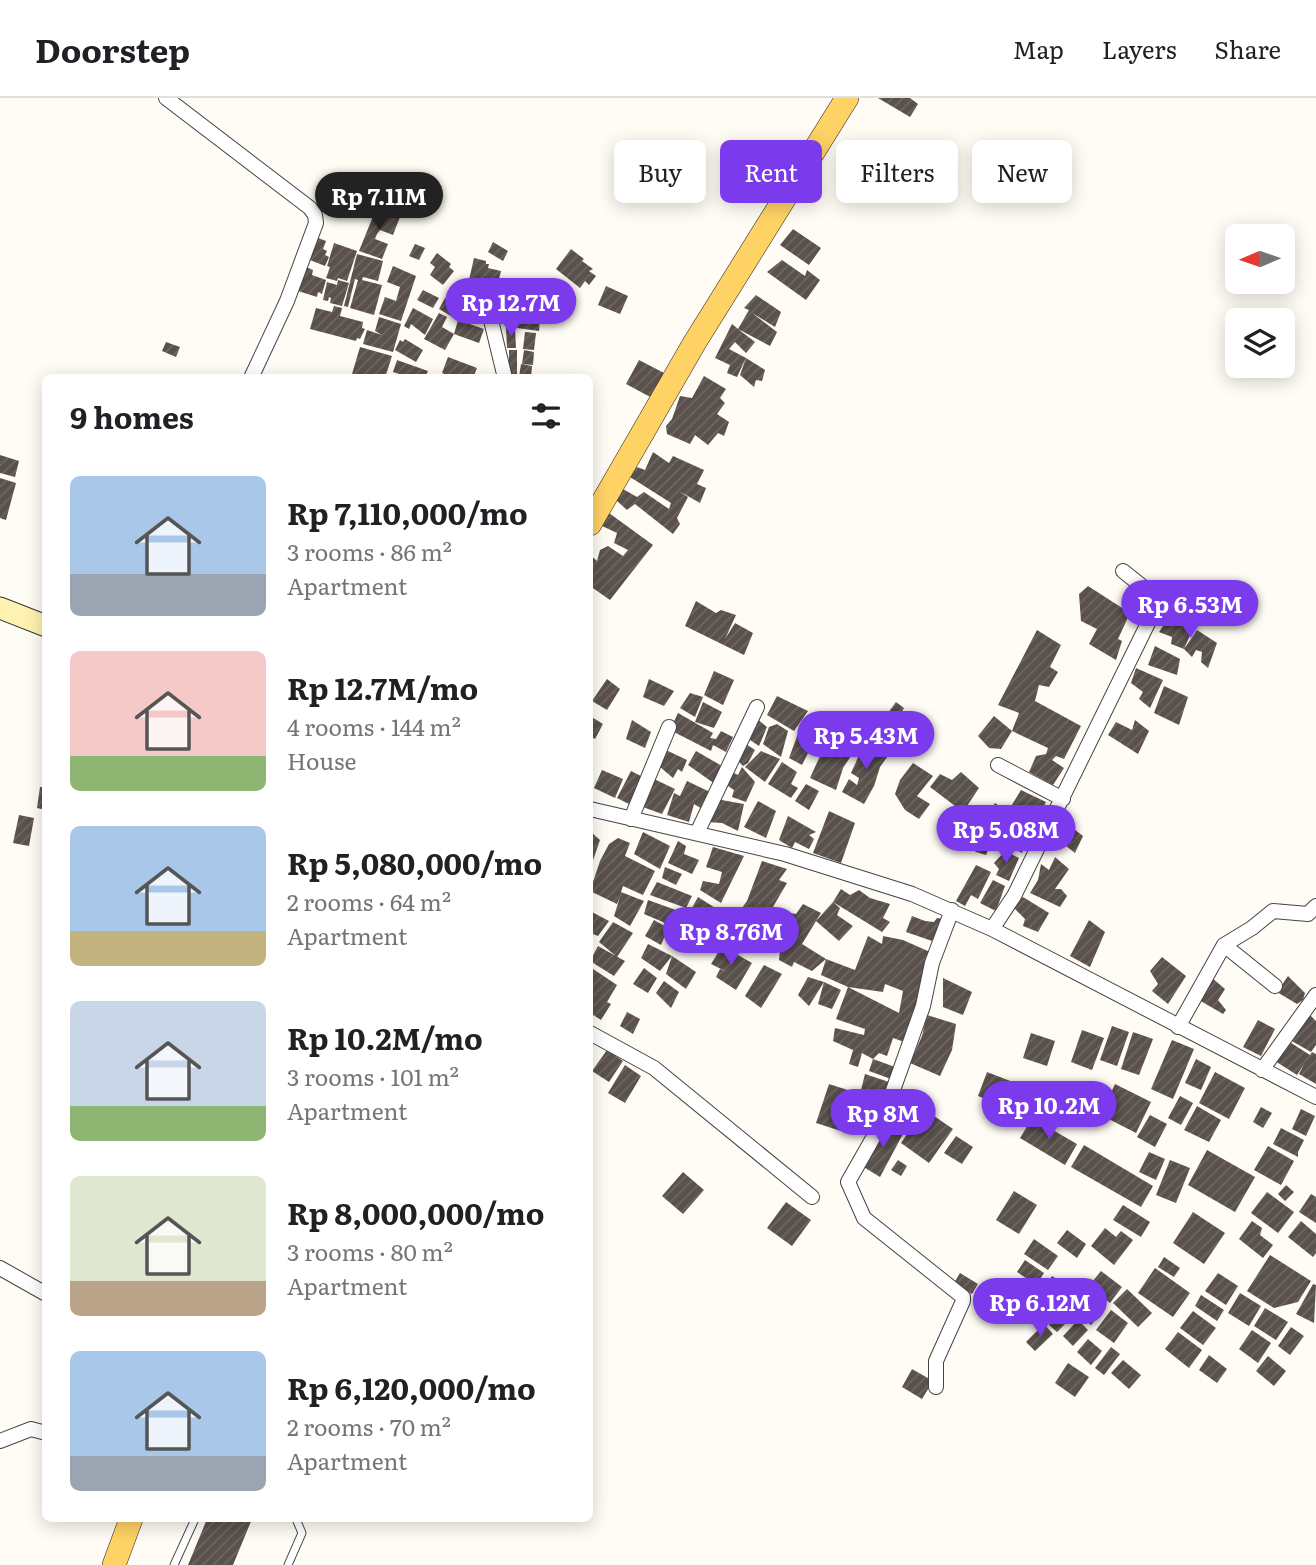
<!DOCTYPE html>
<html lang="en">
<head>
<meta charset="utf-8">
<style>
	body { margin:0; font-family:Literata,serif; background:#f2f2f2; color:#202124; height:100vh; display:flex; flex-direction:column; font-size:26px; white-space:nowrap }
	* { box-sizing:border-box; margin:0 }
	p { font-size:23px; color:#757577 }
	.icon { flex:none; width:38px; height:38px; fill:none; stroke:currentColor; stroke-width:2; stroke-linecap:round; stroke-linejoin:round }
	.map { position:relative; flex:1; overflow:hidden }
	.sheet { position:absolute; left:42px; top:276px; width:551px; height:1148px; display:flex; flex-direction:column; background:#fff; border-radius:10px; box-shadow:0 4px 18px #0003 }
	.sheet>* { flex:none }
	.hud { position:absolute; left:614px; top:42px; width:597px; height:63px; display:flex; gap:14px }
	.needle { width:46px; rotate:268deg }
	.buttons { position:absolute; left:1225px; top:126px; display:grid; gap:14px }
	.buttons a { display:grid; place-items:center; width:70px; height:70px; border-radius:10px; background:#fff; box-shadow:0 4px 18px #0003; font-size:35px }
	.price { position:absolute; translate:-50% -60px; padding:0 16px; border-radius:24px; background:#7c3aed; color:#fff; font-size:23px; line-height:46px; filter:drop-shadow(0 2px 4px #0008) }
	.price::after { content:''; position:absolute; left:50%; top:42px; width:21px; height:16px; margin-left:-10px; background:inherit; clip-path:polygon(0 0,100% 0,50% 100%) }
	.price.active { background:#222; color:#fff }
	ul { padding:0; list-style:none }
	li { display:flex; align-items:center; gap:21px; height:175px; padding:0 28px }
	li span { display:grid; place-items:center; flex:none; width:196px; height:140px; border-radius:10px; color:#555 }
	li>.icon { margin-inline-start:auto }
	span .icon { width:84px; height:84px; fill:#fffc; stroke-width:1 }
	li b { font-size:30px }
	h2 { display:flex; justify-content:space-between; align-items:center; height:84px; padding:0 28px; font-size:30px }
	.chip { padding:0 24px; border-radius:10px; background:#fff; box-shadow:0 4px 18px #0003; font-size:24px; line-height:63px }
	.chip.active { background:#7c3aed; color:#fff }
	header { display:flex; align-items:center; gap:42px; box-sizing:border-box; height:98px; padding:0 35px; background:#fff; border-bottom:2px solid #e0e0e0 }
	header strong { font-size:33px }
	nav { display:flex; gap:38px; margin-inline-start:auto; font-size:24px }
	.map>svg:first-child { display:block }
	.building { fill:url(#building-hatch); fill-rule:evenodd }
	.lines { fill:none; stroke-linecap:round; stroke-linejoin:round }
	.service-casing { stroke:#444; stroke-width:9 }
	.minor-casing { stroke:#444; stroke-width:16 }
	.secondary-casing { stroke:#333; stroke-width:23 }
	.primary-casing { stroke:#222; stroke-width:24 }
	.service { stroke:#fff; stroke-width:7 }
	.minor { stroke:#fff; stroke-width:14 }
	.secondary { stroke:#fff2b0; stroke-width:21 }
	.primary { stroke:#ffd265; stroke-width:23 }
</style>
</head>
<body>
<header>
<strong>Doorstep</strong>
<nav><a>Map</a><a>Layers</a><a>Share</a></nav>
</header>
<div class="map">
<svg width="1316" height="1467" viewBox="0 0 1316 1467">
	<defs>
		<pattern id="building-hatch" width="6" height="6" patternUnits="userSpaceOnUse" patternTransform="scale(1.75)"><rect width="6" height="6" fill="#5a514c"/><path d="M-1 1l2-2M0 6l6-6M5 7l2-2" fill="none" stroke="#6d6662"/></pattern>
	</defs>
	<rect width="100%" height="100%" fill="#fffcf5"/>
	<path class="building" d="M878,0H910L918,6L910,19Z
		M378,106L386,110L385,112L387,114L400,119L393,137L380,132L377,136L375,141L388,146L382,161L359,153Z
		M793,131L821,150L809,167L780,147Z
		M313,138L326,143L323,151L327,153L325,157L329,159L325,168L305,160Z
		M493,144L508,153L503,163L488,154Z
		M334,145L357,153L347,183L338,180L337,183L326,180L330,169L327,168Z
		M415,146L425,150L419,162L409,158Z
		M571,151L584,161L582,163L593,171L589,173L596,178L589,187L585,183L580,190L556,171Z
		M437,155L451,166L449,169L454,173L443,187L430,177L435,169L430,165Z
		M357,156L383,163L378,183L363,179L362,182L382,187L374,217L350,210L358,182L355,181L348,209L344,208Z
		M474,160L486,163V166H489L488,170L501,173L497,189L469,182Z
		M782,162L805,178L807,172L820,182L806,202L767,174Z
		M393,168L416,178L401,223L379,216L385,199L396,203L400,189L387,184Z
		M306,169L313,172L312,177L326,182L322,196L318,194L317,199L295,192Z
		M338,182L349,185L342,208L330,205L331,200L329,199L328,203L323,202L327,184L337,187Z
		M606,188L628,198L620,216L598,207Z
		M423,192L439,200L433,210L417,202Z
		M756,197L781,214L775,229L752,215L777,234L770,248L738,231L755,244L746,255L735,244L729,251L746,260L765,272L762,283L756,282L754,289L740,277L746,260L737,279L727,275L730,267L715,260L732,226L738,231L749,212L744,210Z
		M445,200L462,211L456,221L439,211Z
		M520,201L542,203L541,219L518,217Z
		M334,208L342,210L340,218L363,224L362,230L365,231L360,241L357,240L356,243L310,231L316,210L332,214Z
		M413,210L433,221L425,237L411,226L409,231L404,228Z
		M439,215L447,219L442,229L454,236L445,252L424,241Z
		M519,218L540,220L539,233L517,230Z
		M379,219L401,226L393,254L363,246L367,232L382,237L375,233Z
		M458,222L484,231L479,245L454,236Z
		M506,230H515L516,250H507Z
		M525,234L536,235L534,252L523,251Z
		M405,241L423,252L416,264L395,252L400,242L403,244Z
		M166,244L180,249L176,259L162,253Z
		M360,249L392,258L385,280H367L352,276Z
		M509,252H517V278H509Z
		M524,252L534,254L533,267L522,266Z
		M448,259L477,270L473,280H455L442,275Z
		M397,262L428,273L425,280H411L393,274Z
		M639,262L664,275L654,301L626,286Z
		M521,266L532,268L531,280L519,279Z
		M704,278L726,291L720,300L725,305L717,316L729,324L724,338L718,335L708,347L695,337L690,346L667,336L666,328L672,321L680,298L692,300Z
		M653,354L669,365L673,358L704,372L697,386L706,390L700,405L679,393L688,399L677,420L680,426L673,436L635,406L627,412L615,401L623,391L637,399L644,394L669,411L671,405L630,379L637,369L645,372Z
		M0,357L19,363L15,379L0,375Z
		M0,380L16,385L6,422L0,420Z
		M609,415L653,447L610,502L590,488V457L597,463L600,452L608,448L623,458L628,452L614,445L617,435L600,427Z
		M1186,483L1200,494L1191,512L1177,501Z
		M1088,488L1130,515L1118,541L1122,543L1116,562L1089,546L1097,531L1081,523L1079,496Z
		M696,503L716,515L721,512L736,517L725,541L735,525L753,535L744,557L685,528Z
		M1169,519L1192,533L1184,551L1197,532L1217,545L1208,570L1201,564L1202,554L1196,552L1192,559L1184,551L1171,546L1172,539L1159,534Z
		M1037,532L1061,547L1050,569L1058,574L1049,589L1039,587L1035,603L1081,628L1064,661L1056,658L1052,662L1064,670L1053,687L1029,674L1036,658L1046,656L1048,650L1012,633L1019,615L998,607Z
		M1155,548L1180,561L1177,577L1148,567Z
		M1136,570L1163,582L1150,610L1139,601L1143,594L1131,585Z
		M714,573L734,582L723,607L704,597Z
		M607,581L620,591L607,612L592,603Z
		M649,581L674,593L664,608L643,599Z
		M1164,588L1188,599L1179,627L1154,615Z
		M690,595L703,599L695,619L680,610Z
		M777,598L808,613L794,633L767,617Z
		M703,604L722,614L714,630L695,624Z
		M896,604L904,610L893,628L882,623Z
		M678,615L713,635L710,640L716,641L721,633L733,639L726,654L713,647L711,653L670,632Z
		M590,618L603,626L595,641L590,638Z
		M994,618L1012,633L1001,651L989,650L978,638Z
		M756,620L767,629L759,648L750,642L755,629L750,627Z
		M632,622L651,634L645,650L626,641Z
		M1135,622L1149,633L1138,656L1108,637L1116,624L1132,632Z
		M777,626L788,633L781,659L763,646L769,629Z
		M799,633L814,643L802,667L789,660Z
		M867,640L890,655L880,669L874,688L864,706L842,694L849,681L857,687L859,680L851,675Z
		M824,642L851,658L843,670L836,692L810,680L820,658L816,656Z
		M743,644L755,652L748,665L743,668L735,660Z
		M666,652L687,662L682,674L678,671L673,680L660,669Z
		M696,653L722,668L715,686L688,667Z
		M761,653L780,661L765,684L745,669Z
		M782,664L797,674L791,686L798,690L791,700L768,686Z
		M913,665L933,678L917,698L930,706L919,721L905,712L895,696L900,682Z
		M742,669L755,684L746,704L732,699L734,692L725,686L732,674L738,677Z
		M602,672L623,681L615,700L594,690Z
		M631,673L643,679L629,706L617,700Z
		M961,674L979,690L963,714L930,689L940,676L952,682Z
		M652,680L675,691L662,716L640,708Z
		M687,683L712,695L707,714L694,706L689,724L667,717L674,695L680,698Z
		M806,686L819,693L809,712L795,703Z
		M40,689H46V712L37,710Z
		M1021,692L1046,704L1036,722L1027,715L1024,720L1010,710Z
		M716,701L744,706L738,733L722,725L706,724Z
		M758,703L776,713L766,740L744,729Z
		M995,705L1005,712L986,757L976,754L967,745Z
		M1010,712L1033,728L1022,755L1006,746L1000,751L993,747Z
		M829,713L855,725L841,765L813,755Z
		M19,717L34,720L29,748L13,745Z
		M788,718L816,734L809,737L814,741L809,751L795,744L792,750L779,742Z
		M1061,721L1083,738L1075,755L1052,737Z
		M590,733L600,742L590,771Z
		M643,734L670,748L660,771L634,756Z
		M618,740L630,745L625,758L655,773L643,797L623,788L621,794L644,803L630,828L614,818L620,799L617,806L590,793L600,763L609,746Z
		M678,743L686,748L684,756L699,762L692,776L668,765Z
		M713,749L744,758L721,805L700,792L703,783L719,786L722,774L706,769Z
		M1005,753L1019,760L1009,783L996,777L999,771L994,765Z
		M1055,759L1069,771L1055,791H1061L1067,798L1060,809L1030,795L1038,782L1041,766L1049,772Z
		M762,763L787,771L779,782L787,785L763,826L737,817L747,803Z
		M976,767L991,774L978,801L971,797L965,808L956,803Z
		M665,769L682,776L676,787L662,780Z
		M993,782L1005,788L996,813L980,805Z
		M657,784L692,798L686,810L650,797Z
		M841,791L850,797L859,792L870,800L890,806L883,820L890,824L882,834L833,804L840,810L837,817L853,828L839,843L816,823L833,804Z
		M698,799L731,820L719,838L687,819Z
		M1023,799L1049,815L1038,834L1023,828L1025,821L1013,809Z
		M648,802L684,815L677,830L644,816Z
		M803,806L821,815L802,846L826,861L812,873L794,864L792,869L779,862L780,851L765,844L778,813L796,816Z
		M590,813L609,823L598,838L590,835Z
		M737,817L748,822L736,848L724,843Z
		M912,818L925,823L934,824L937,820L943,821L935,844L906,834Z
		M654,822L668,830L661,847L645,838Z
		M1089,822L1105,834L1090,869L1070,858Z
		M613,824L633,835L617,859L599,844Z
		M687,824L703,834L699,843L682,833Z
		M868,838L882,846L883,838L903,842L930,854L931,873L924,904L914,919L919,921L910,946L893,940L887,958L879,955L873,961L895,969L891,981L869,973L873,961L862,955L858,969L849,966L853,952L833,943L835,930L864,937L865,931L836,921L848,889L821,877L826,861L855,872ZM885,886L903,893L899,915L848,889L883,894Z
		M648,846L672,858L696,874L686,891L666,876L672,858L660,873L641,860Z
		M598,848L625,863L614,878L590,863Z
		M722,848L752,865L736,892L716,879L720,871L727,874L711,866Z
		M1162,859L1186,878L1168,906L1152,893L1158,886L1150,873Z
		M764,867L782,876L761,910L745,898Z
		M590,869L617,887L607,904L611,906L601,922L590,915Z
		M644,870L657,880L648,895L633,886Z
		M1288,878L1305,895L1303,902L1297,906L1277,894Z
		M808,879L824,884L809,908L798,897Z
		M1211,879L1225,891L1218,902L1226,912L1223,916L1199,902Z
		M943,880L972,894L963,917L943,909Z
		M664,883L679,894L671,910L656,895Z
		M824,884L841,892L832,911L818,906Z
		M627,914L640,921L633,936L620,928Z
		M1308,915L1316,923V947L1311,954L1290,942Z
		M927,917L956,926L952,952L940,978L910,965L922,938Z
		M1258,922L1275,931L1261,958L1243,949Z
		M1112,928L1129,934L1117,968L1100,962Z
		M1082,932L1104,940L1092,972L1071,964Z
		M1133,934L1153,941L1139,977L1121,971Z
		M1031,935L1055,943L1047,968L1023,960Z
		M1172,942L1194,951L1173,1001L1151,991Z
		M1288,943L1310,957L1312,954L1316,956V986L1299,976L1304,966L1297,977L1275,963Z
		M607,952L623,963L609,984L592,973Z
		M1196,961L1211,969L1201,992L1185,985Z
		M625,967L641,978L625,1005L608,995Z
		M987,974L1018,986L1009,1010L978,998Z
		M1215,974L1245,990L1229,1021L1199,1005Z
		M865,976L889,984L884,999L861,992Z
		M1040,985L1064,999L1049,1027L1024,1013Z
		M829,986L854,994L841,1033L816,1025Z
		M1115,986L1151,1004L1136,1035L1101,1017Z
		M902,993L922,1004L910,1026L890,1015Z
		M860,997L881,1004L876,1018L855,1010Z
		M1180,998L1193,1005L1181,1027L1168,1020Z
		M1197,1008L1221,1022L1209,1044L1184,1032Z
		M1261,1009L1272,1015L1263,1030L1253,1024Z
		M924,1011L953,1031L929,1065L901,1045Z
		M1301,1011L1315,1018L1306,1038L1292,1031Z
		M1150,1017L1167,1026L1155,1049L1137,1039Z
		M1032,1020L1077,1046L1065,1067L1020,1040Z
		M886,1024L904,1034L880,1079L862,1068Z
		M1281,1030L1304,1042L1298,1054V1059L1273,1046Z
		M956,1038L973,1049L962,1066L944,1055Z
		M1084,1047L1153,1088L1141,1109L1071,1069Z
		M1268,1048L1294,1063L1281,1087L1254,1072Z
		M1207,1052L1255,1079L1235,1114L1188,1087Z
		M1149,1054L1165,1061L1156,1082L1139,1074Z
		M898,1062L907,1068L901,1078L891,1072Z
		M1170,1062L1190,1070L1176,1105L1156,1097Z
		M683,1074L704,1092L683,1116L662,1098Z
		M1286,1087L1294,1094L1285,1103L1278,1096Z
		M1014,1093L1037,1107L1019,1136L996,1122Z
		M1267,1094L1294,1114L1278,1135L1251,1115Z
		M1311,1096L1316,1099V1125L1299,1114Z
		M786,1104L811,1122L792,1148L767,1130Z
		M1123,1107L1150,1124L1141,1139L1113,1122Z
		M1193,1114L1225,1135L1204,1166L1173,1145Z
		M1252,1123L1262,1130L1260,1137L1273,1147L1263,1160L1239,1141Z
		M1301,1123L1316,1136V1155L1313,1159L1288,1139Z
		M1105,1130L1116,1139L1121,1133L1133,1142L1114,1167L1091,1148Z
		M1067,1132L1086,1146L1077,1160L1057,1145Z
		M1034,1141L1058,1158L1048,1172L1024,1156Z
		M1270,1157L1311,1183L1298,1204L1274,1210L1247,1193Z
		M1164,1159L1180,1170L1174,1179L1158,1169Z
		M1025,1162L1044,1175L1036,1187L1017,1174Z
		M1155,1170L1190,1195L1173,1219L1138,1195Z
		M1101,1173L1122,1189L1110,1205L1089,1188Z
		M960,1175L978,1186L972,1196L954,1185Z
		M1218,1175L1238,1188L1226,1207L1205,1193Z
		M1052,1178L1074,1192L1065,1206L1043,1192Z
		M1018,1181L1034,1191L1026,1203L1011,1192Z
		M1313,1186L1316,1187L1314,1225L1296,1216Z
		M1084,1191L1106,1210L1091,1227L1070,1209Z
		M1127,1191L1152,1215L1138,1229L1113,1205Z
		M1240,1195L1261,1208L1249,1228L1228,1215Z
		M1201,1197L1224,1212L1217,1223L1195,1208Z
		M1065,1210L1073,1218L1057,1234L1049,1227Z
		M1265,1210L1288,1224L1276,1242L1254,1228Z
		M1111,1212L1128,1225L1114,1245L1096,1232Z
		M1193,1213L1216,1230L1203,1247L1180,1230Z
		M1078,1222L1088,1232L1073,1248L1063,1238Z
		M1044,1226L1053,1236L1035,1253L1026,1244Z
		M1291,1229L1304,1238L1290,1257L1278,1248Z
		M1252,1232L1271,1245L1258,1265L1239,1251Z
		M1178,1234L1202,1252L1189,1270L1165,1251Z
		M1088,1241L1102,1253L1091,1267L1077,1254Z
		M1111,1249L1120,1256L1104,1277L1095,1270Z
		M1209,1257L1227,1271L1217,1285L1199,1272Z
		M1268,1258L1286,1273L1274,1288L1256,1273Z
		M1123,1262L1141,1277L1129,1291L1111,1275Z
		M1068,1265L1089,1279L1075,1299L1055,1285Z
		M912,1271L933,1283L922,1301L902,1289Z
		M207,1421H252L233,1467H188Z"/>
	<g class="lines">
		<g class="service-casing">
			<path id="service" d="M174,1467L195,1421
				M288,1467L302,1435L296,1421"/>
		</g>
		<g class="minor-casing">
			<path id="minor" d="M166,0L310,110L315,117L316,125L287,203L251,280
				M490,218L505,280
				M998,667L1063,701
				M590,711L785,756L912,796L992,831L1316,999
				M631,721L669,629
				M697,735L757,609
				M992,831L1014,798L1152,517L1153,497L1123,473
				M1224,847L1275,888
				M1178,929L1224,847L1252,830L1273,813L1308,816L1316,808
				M590,935L654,970L812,1099
				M1262,972L1316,897
				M0,1170L46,1196
				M936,1289V1263L963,1203V1199L864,1120L848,1084L881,1026L923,908L932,865L952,812
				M0,1343L31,1331L46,1335"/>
		</g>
		<g class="secondary-casing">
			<path id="secondary" d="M0,510L46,528"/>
		</g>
		<g class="primary-casing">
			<path id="primary" d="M590,426L695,244L847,0
				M114,1467L131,1421"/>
		</g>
		<use href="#service" class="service"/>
		<use href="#minor" class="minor"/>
		<use href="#secondary" class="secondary"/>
		<use href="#primary" class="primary"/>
	</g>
</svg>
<div class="buttons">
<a><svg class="needle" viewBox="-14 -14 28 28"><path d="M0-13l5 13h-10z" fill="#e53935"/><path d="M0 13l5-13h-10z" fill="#757577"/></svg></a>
<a><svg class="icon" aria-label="layers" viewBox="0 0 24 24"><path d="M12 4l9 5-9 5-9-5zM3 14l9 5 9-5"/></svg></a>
</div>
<b class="price active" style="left:379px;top:134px">Rp 7.11M</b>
<b class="price" style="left:511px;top:240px">Rp 12.7M</b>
<b class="price" style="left:1190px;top:542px">Rp 6.53M</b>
<b class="price" style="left:866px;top:673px">Rp 5.43M</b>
<b class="price" style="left:1006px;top:767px">Rp 5.08M</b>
<b class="price" style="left:731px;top:869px">Rp 8.76M</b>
<b class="price" style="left:1049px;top:1043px">Rp 10.2M</b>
<b class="price" style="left:883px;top:1051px">Rp 8M</b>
<b class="price" style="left:1040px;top:1240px">Rp 6.12M</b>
<div class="hud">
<a class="chip">Buy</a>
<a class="chip active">Rent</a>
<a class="chip">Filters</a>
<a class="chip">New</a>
</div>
<section class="sheet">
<h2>9 homes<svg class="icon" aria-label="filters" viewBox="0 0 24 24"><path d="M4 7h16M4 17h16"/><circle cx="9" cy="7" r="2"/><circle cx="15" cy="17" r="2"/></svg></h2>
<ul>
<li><span style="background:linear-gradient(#a9c7e8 70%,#9aa5b1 0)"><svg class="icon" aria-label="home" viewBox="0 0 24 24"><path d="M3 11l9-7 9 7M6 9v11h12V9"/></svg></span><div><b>Rp 7,110,000/mo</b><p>3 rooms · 86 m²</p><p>Apartment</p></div></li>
<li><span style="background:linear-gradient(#f6c9c9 75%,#8fb573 0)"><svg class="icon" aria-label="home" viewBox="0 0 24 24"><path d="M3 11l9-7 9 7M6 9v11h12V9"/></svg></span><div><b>Rp 12.7M/mo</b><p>4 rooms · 144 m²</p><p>House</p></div></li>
<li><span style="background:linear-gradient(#a9c7e8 75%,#c2b280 0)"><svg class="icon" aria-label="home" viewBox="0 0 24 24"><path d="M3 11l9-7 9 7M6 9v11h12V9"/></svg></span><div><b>Rp 5,080,000/mo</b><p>2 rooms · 64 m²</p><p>Apartment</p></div></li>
<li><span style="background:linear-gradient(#c9d6e8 75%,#8fb573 0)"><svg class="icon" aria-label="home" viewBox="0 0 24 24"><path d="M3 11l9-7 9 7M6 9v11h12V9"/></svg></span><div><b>Rp 10.2M/mo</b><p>3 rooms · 101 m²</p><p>Apartment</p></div></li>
<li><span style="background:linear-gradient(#dfe7d0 75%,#b9a48a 0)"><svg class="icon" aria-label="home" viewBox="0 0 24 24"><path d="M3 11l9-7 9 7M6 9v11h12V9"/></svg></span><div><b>Rp 8,000,000/mo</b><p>3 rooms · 80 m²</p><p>Apartment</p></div></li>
<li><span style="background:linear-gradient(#a9c7e8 75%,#9aa5b1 0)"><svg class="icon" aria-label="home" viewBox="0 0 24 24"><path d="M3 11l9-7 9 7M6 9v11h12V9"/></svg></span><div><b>Rp 6,120,000/mo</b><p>2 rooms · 70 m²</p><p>Apartment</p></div></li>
</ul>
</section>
</div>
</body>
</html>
